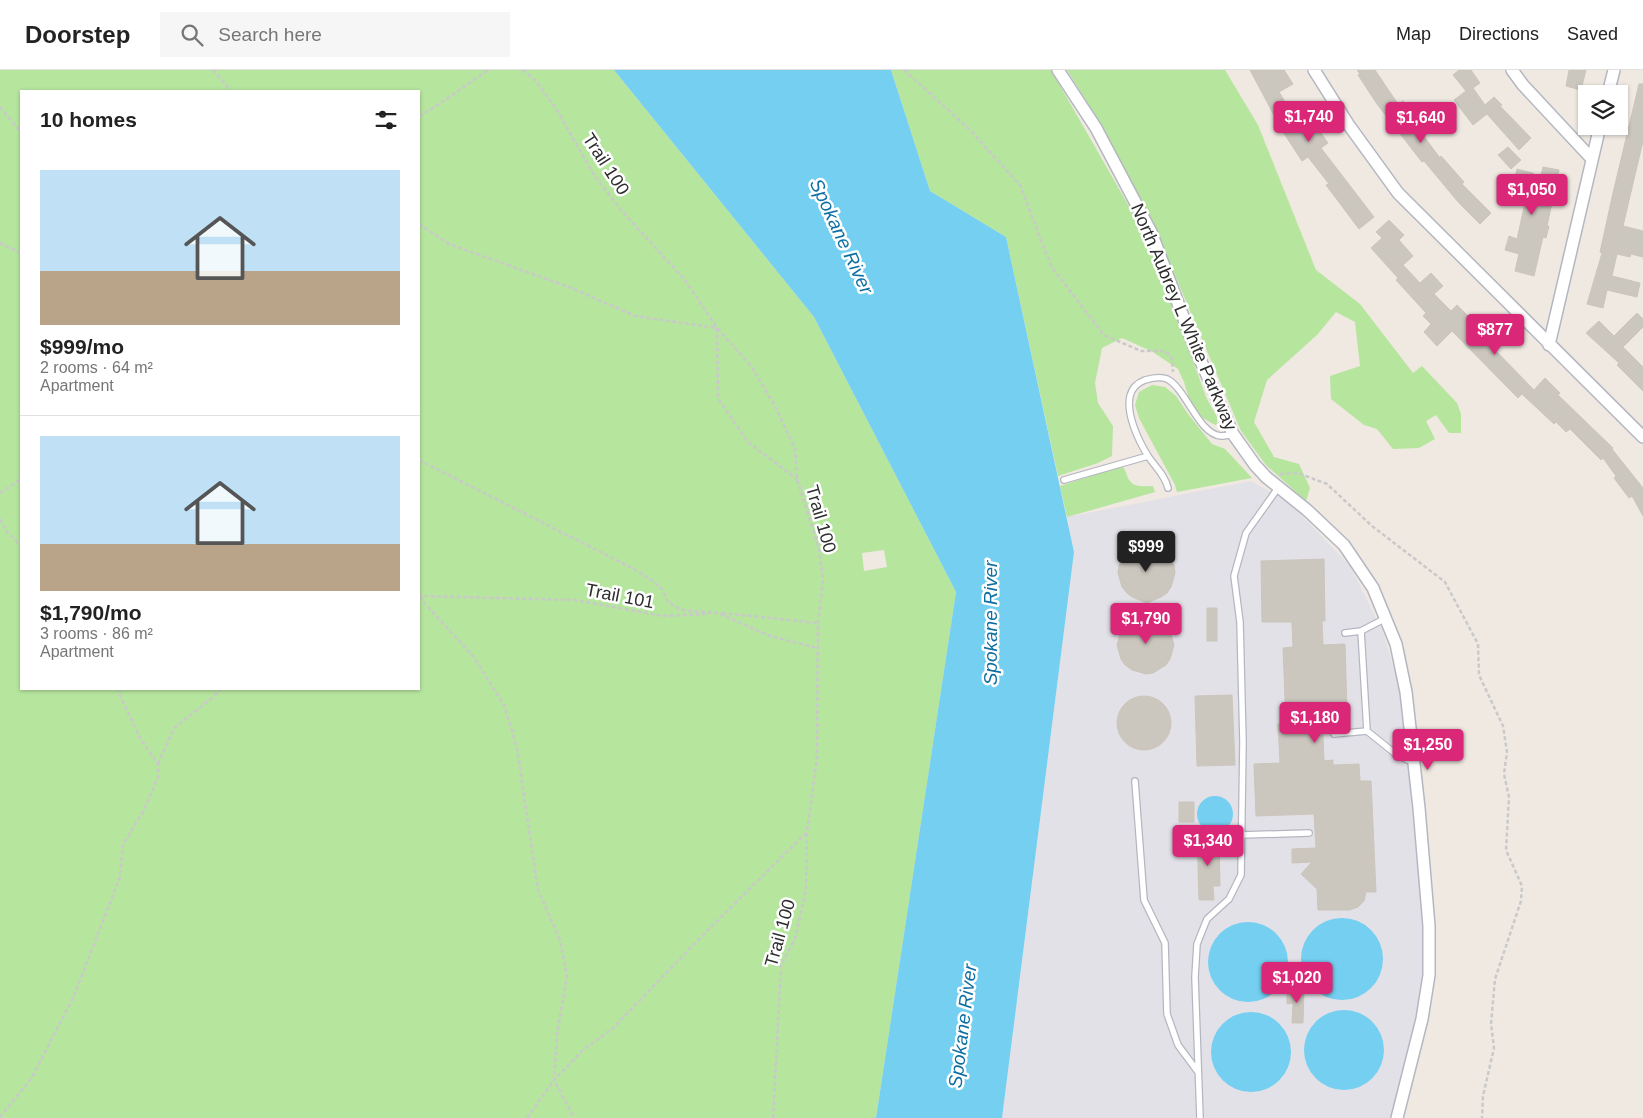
<!DOCTYPE html>
<html lang="en">
<head>
<meta charset="utf-8">
<style>
	body { margin:0; font-family:Helvetica,sans-serif; background:#f6f6f6; color:#222; height:100vh; display:flex; flex-direction:column; font-size:19px; white-space:nowrap }
	* { box-sizing:border-box; margin:0 }
	p { font-size:16px; color:#767676 }
	.icon { flex:none; width:28px; height:28px; fill:none; stroke:currentColor; stroke-width:2; stroke-linecap:round; stroke-linejoin:round }
	.map { position:relative; flex:1; overflow:hidden }
	.drawer { position:absolute; left:20px; top:20px; width:400px; height:600px; display:flex; flex-direction:column; background:#fff; border-radius:0px; box-shadow:0 1px 4px #0004 }
	.drawer>* { flex:none }
	.tools { position:absolute; left:1578px; top:15px; display:grid; gap:10px }
	.tools a { display:grid; place-items:center; width:50px; height:50px; border-radius:0px; background:#fff; box-shadow:0 1px 4px #0004; font-size:25px }
	.price { position:absolute; translate:-50% -42px; padding:0 11px; border-radius:5px; background:#db2777; color:#fff; font-size:16px; line-height:32px; filter:drop-shadow(0 1px 2px #0008) }
	.price::after { content:''; position:absolute; left:50%; top:30px; width:15px; height:11px; margin-left:-8px; background:inherit; clip-path:polygon(0 0,100% 0,50% 100%) }
	.price.on { background:#222; color:#fff }
	ul { padding:0; list-style:none }
	li { display:grid; align-content:center; gap:10px; height:265px; padding:0 20px }
	li+li { border-top:1px solid #e0e0e0 }
	li span { display:grid; place-items:center; height:155px; border-radius:0px; color:#555 }
	li>.icon { margin-inline-start:auto }
	span .icon { width:90px; height:90px; fill:#fffc; stroke-width:1 }
	li b { font-size:21px }
	h2 { display:flex; justify-content:space-between; align-items:center; height:60px; padding:0 20px; font-size:21px }
	header { display:flex; align-items:center; gap:30px; box-sizing:border-box; height:70px; padding:0 25px; background:#fff; border-bottom:1px solid #e0e0e0 }
	header strong { font-size:24px }
	nav { display:flex; gap:28px; margin-inline-start:auto; font-size:18px }
	.search { width:350px; height:45px; background:#f6f6f6; display:flex; align-items:center; gap:12px; box-sizing:border-box; padding:0 18px; border-radius:0px; color:#767676; font-size:19px }
	.map>svg:first-child { display:block }
	.industrial { fill:#e3e1e8 }
	.green { fill:#b6e59e; fill-rule:evenodd }
	.water { fill:#75cff0 }
	.building { fill:#cbc7bf; stroke:#cbc5ba }
	.lines { fill:none; stroke-linecap:round; stroke-linejoin:round }
	.lane-casing { stroke:#b4b7c1; stroke-width:8 }
	.street-casing { stroke:#b4b7c1; stroke-width:14 }
	.path { stroke:#c9c9c9; stroke-width:2.5; stroke-dasharray:4 2.5; stroke-linecap:butt }
	.lane { stroke:#fff; stroke-width:5.5 }
	.street { stroke:#fff; stroke-width:11 }
	.labels { text-anchor:middle; stroke-width:5; stroke-linejoin:round; paint-order:stroke }
	.street-label { font-size:18px; fill:#2e2e2e; stroke:#fff }
	.water-label { font-size:19px; font-style:italic; fill:#0d6fa3; stroke:#fff }
</style>
</head>
<body>
<header>
<strong>Doorstep</strong>
<div class="search"><svg class="icon" aria-label="search" viewBox="0 0 24 24"><circle cx="10" cy="10" r="6"/><path d="M15 15l6 6"/></svg>Search here</div>
<nav><a>Map</a><a>Directions</a><a>Saved</a></nav>
</header>
<div class="map">
<svg width="1643" height="1048" viewBox="0 0 1643 1048">
	<rect width="100%" height="100%" fill="#efe9e1"/>
	<path class="industrial" d="M1251,411L1289,432L1350,496L1383,562L1401,623L1423,855V915L1412,972L1392,1048H1002L1074,482L1067,447Z"/>
	<path class="green" d="M0,0H614L814,247L956,522L876,1048H0ZM21,21H419V619H21ZM884,480L887,497L864,501L862,483Z
		M891,0H1051L1134,145L1160,200L1206,327L1217,347V354L1215,355L1203,348L1191,335L1184,312L1178,299L1153,282L1122,268L1102,278L1095,313L1098,333L1113,356L1112,386L1098,393L1058,406L1006,167L930,121Z
		M1067,0H1225L1258,55L1316,200L1360,234L1413,303L1422,296L1457,333L1461,344V363H1449L1436,345L1426,351L1435,369L1419,378L1393,379L1377,359L1364,355L1331,329L1330,306L1360,296L1355,252L1336,242L1317,265L1267,310L1254,352L1274,387L1299,394L1310,418L1306,431L1266,395L1241,361L1151,149L1104,59Z
		M1152,315L1165,317L1176,326L1188,344L1212,374L1225,379L1252,408L1177,422L1175,415L1139,348L1135,335L1139,322Z
		M1122,396C1127,401 1126,406 1130,411C1135,418 1145,416 1153,416L1155,422L1067,447L1060,416Z"/>
	<path class="water" d="M614,0H891L930,121L1006,167L1074,482L1002,1048H876L956,522L814,247Z
		M1197 744a18 18 0 1 1 36 0a18 18 0 1 1-36 0Z
		M1301 889a41 41 0 1 1 82 0a41 41 0 1 1-82 0Z
		M1208 892a40 40 0 1 1 80 0a40 40 0 1 1-80 0Z
		M1304 980a40 40 0 1 1 80 0a40 40 0 1 1-80 0Z
		M1211 982a40 40 0 1 1 80 0a40 40 0 1 1-80 0Z"/>
	<path class="building" d="M1250,0H1284L1293,14L1279,22L1294,47L1305,40L1328,73L1321,78L1374,147L1359,159L1326,115L1329,114L1308,87L1302,91L1283,62Z
		M1357,0H1375L1398,34L1403,31L1415,46L1411,49L1440,88L1441,86L1464,112L1462,114L1491,143L1480,154L1459,133L1424,91L1422,92L1377,34L1358,5L1360,4Z
		M1459,0H1471L1480,13L1473,18L1485,35L1494,27L1502,35L1500,36L1531,68L1519,80L1487,44L1473,55L1454,30L1466,21L1453,5Z
		M1569,0H1586L1581,20L1566,16Z
		M1639,14H1643V71L1623,156L1643,161V187L1631,184L1630,187L1617,184L1612,206L1640,213L1637,227L1607,220L1603,238L1587,234L1602,183L1600,182L1613,123Z
		M1508,77L1521,90L1511,99L1498,85Z
		M1543,97L1559,100L1547,156H1549L1546,168L1543,167L1534,206L1515,201L1519,184L1505,180L1509,166L1517,169L1525,133L1510,129L1517,99L1533,103L1540,110Z
		M1389,150L1404,165L1399,170L1413,186L1403,195L1420,213L1431,203L1443,216L1434,224L1451,241L1457,235L1473,251L1477,246L1490,259L1487,262L1501,276L1496,281L1534,320L1545,308L1560,323L1558,325L1613,378L1612,379L1643,418V446L1632,426L1629,428L1614,408L1616,406L1603,388L1601,390L1570,359L1566,362L1556,352L1554,354L1522,324L1518,328L1452,261L1437,276L1424,262L1431,254L1423,246L1426,243L1396,210L1398,208L1371,178L1382,168L1376,162Z
		M1637,243L1643,249V257L1623,277L1643,297V321L1617,295L1619,293L1586,263L1599,251L1614,266Z
		M1146,474L1161,478L1166,483L1174,495L1175,503L1171,517L1167,523L1161,527L1147,533L1132,527L1127,523L1122,517L1118,503L1119,495L1126,483L1132,478Z
		M1324,489L1325,551H1322L1323,575L1345,574L1347,641L1322,642L1324,691L1333,690V695L1359,694L1360,711H1371L1376,822H1366L1364,831L1358,837L1349,840H1318L1317,819L1301,804L1312,792L1292,793V779L1316,778L1314,744L1256,746L1254,694L1280,693L1278,654H1286L1283,578L1293,577L1292,552H1262L1261,491Z
		M1207,538H1217V571H1207Z
		M1146,545L1160,550L1166,555L1170,561L1174,575L1170,589L1166,595L1153,603L1146,604L1132,600L1125,595L1121,589L1117,575L1121,561L1125,555L1131,550Z
		M1232,625L1235,695L1197,696L1195,626Z
		M1117 653a27 27 0 1 1 54 0a27 27 0 1 1-54 0Z
		M1179,732H1194V752H1179Z
		M1197,765H1211L1212,772H1219L1220,816H1213L1214,830H1199Z
		M1287,919H1304L1303,953H1292L1293,933L1287,934Z"/>
	<g class="lines">
		<g class="lane-casing">
			<path id="lane" d="M1064,410L1148,386
				M1168,418C1165,405 1156,398 1148,386C1138,370 1126,344 1130,326C1132,318 1137,313 1145,310C1152,308 1160,306 1167,309C1186,318 1198,364 1221,366C1225,366 1229,365 1233,364
				M1386,548L1361,561L1367,661L1397,685L1414,693
				M1345,563L1361,561
				M1334,664L1367,661
				M1135,711L1144,830L1165,873L1167,944L1178,975L1198,1002
				M1241,765L1309,763
				M1200,1048L1195,907L1197,874L1207,849L1229,829L1241,805L1243,672L1240,552L1234,506L1246,463L1278,418"/>
		</g>
		<g class="street-casing">
			<path id="street" d="M1058,0L1096,58L1151,162L1195,278L1233,364L1255,395L1266,407L1307,440L1344,475L1373,518L1396,574L1406,622L1419,738L1429,856V905L1422,949L1397,1048
				M1314,0L1348,54L1398,123L1643,367
				M1512,0L1523,15L1592,89
				M1608,24L1614,0
				M1549,275L1600,56"/>
		</g>
		<path class="path" d="M213,0L231,21
			M523,0L536,11L555,37L594,105L620,139L685,210L717,258L751,296L775,336L795,379L797,409L819,479L823,510L818,553L817,687L807,762L806,819L795,869L781,895L773,1048
			M904,0L968,58L1020,115L1051,196L1104,265L1141,281H1164L1170,285L1172,289L1173,302
			M0,37L21,62
			M419,46C443,33 465,15 489,0
			M419,154L449,174L569,217L635,246L717,258L718,328L748,372L797,409
			M0,173L21,183
			M419,390L632,498L650,509L662,519L668,532L681,540L718,543L770,566L817,578
			M1280,404L1298,403L1327,414L1372,456L1445,512L1478,574L1479,605L1503,656L1507,682L1504,704L1509,727L1506,780L1522,816L1521,831L1495,909L1491,954L1494,978L1483,1026L1482,1048
			M0,423L21,409
			M0,449L8,463L21,476
			M419,524L420,526L575,530L663,546L706,544
			M419,527L473,586L504,635L517,678L538,820L560,870L567,906L557,964L554,1010L574,1048
			M722,543L818,553
			M158,694L174,658L212,628L221,619
			M0,1047L31,1009L73,928L120,807L123,774L143,742L158,707V694L140,668L117,619
			M527,1048L554,1010L583,980L613,958L704,864L807,762"/>
		<use href="#lane" class="lane"/>
		<use href="#street" class="street"/>
	</g>
	<g class="labels">
		<g class="street-label">
			<text transform="translate(606 94) rotate(57)" y="6">Trail 100</text>
			<text transform="translate(1184 247) rotate(67)" y="6">North Aubrey L White Parkway</text>
			<text transform="translate(821 449) rotate(74)" y="6">Trail 100</text>
			<text transform="translate(620 526) rotate(11)" y="6">Trail 101</text>
			<text transform="translate(780 863) rotate(-74)" y="6">Trail 100</text>
		</g>
		<g class="water-label">
			<text transform="translate(842 166) rotate(65)" y="7">Spokane River</text>
			<text transform="translate(990 553) rotate(-90)" y="7">Spokane River</text>
			<text transform="translate(962 956) rotate(-83)" y="7">Spokane River</text>
		</g>
	</g>
</svg>
<div class="tools">
<a><svg class="icon" aria-label="layers" viewBox="0 0 24 24"><path d="M12 4l9 5-9 5-9-5zM3 14l9 5 9-5"/></svg></a>
</div>
<b class="price" style="left:1309px;top:73px">$1,740</b>
<b class="price" style="left:1421px;top:74px">$1,640</b>
<b class="price" style="left:1532px;top:146px">$1,050</b>
<b class="price" style="left:1495px;top:286px">$877</b>
<b class="price on" style="left:1146px;top:503px">$999</b>
<b class="price" style="left:1146px;top:575px">$1,790</b>
<b class="price" style="left:1315px;top:674px">$1,180</b>
<b class="price" style="left:1428px;top:701px">$1,250</b>
<b class="price" style="left:1208px;top:797px">$1,340</b>
<b class="price" style="left:1297px;top:934px">$1,020</b>
<section class="drawer">
<h2>10 homes<svg class="icon" aria-label="filters" viewBox="0 0 24 24"><path d="M4 7h16M4 17h16"/><circle cx="9" cy="7" r="2"/><circle cx="15" cy="17" r="2"/></svg></h2>
<ul>
<li><span style="background:linear-gradient(#bfe0f5 65%,#b9a48a 0)"><svg class="icon" aria-label="home" viewBox="0 0 24 24"><path d="M3 11l9-7 9 7M6 9v11h12V9"/></svg></span><div><b>$999/mo</b><p>2 rooms · 64 m²</p><p>Apartment</p></div></li>
<li><span style="background:linear-gradient(#bfe0f5 70%,#b9a48a 0)"><svg class="icon" aria-label="home" viewBox="0 0 24 24"><path d="M3 11l9-7 9 7M6 9v11h12V9"/></svg></span><div><b>$1,790/mo</b><p>3 rooms · 86 m²</p><p>Apartment</p></div></li>
</ul>
</section>
</div>
</body>
</html>
